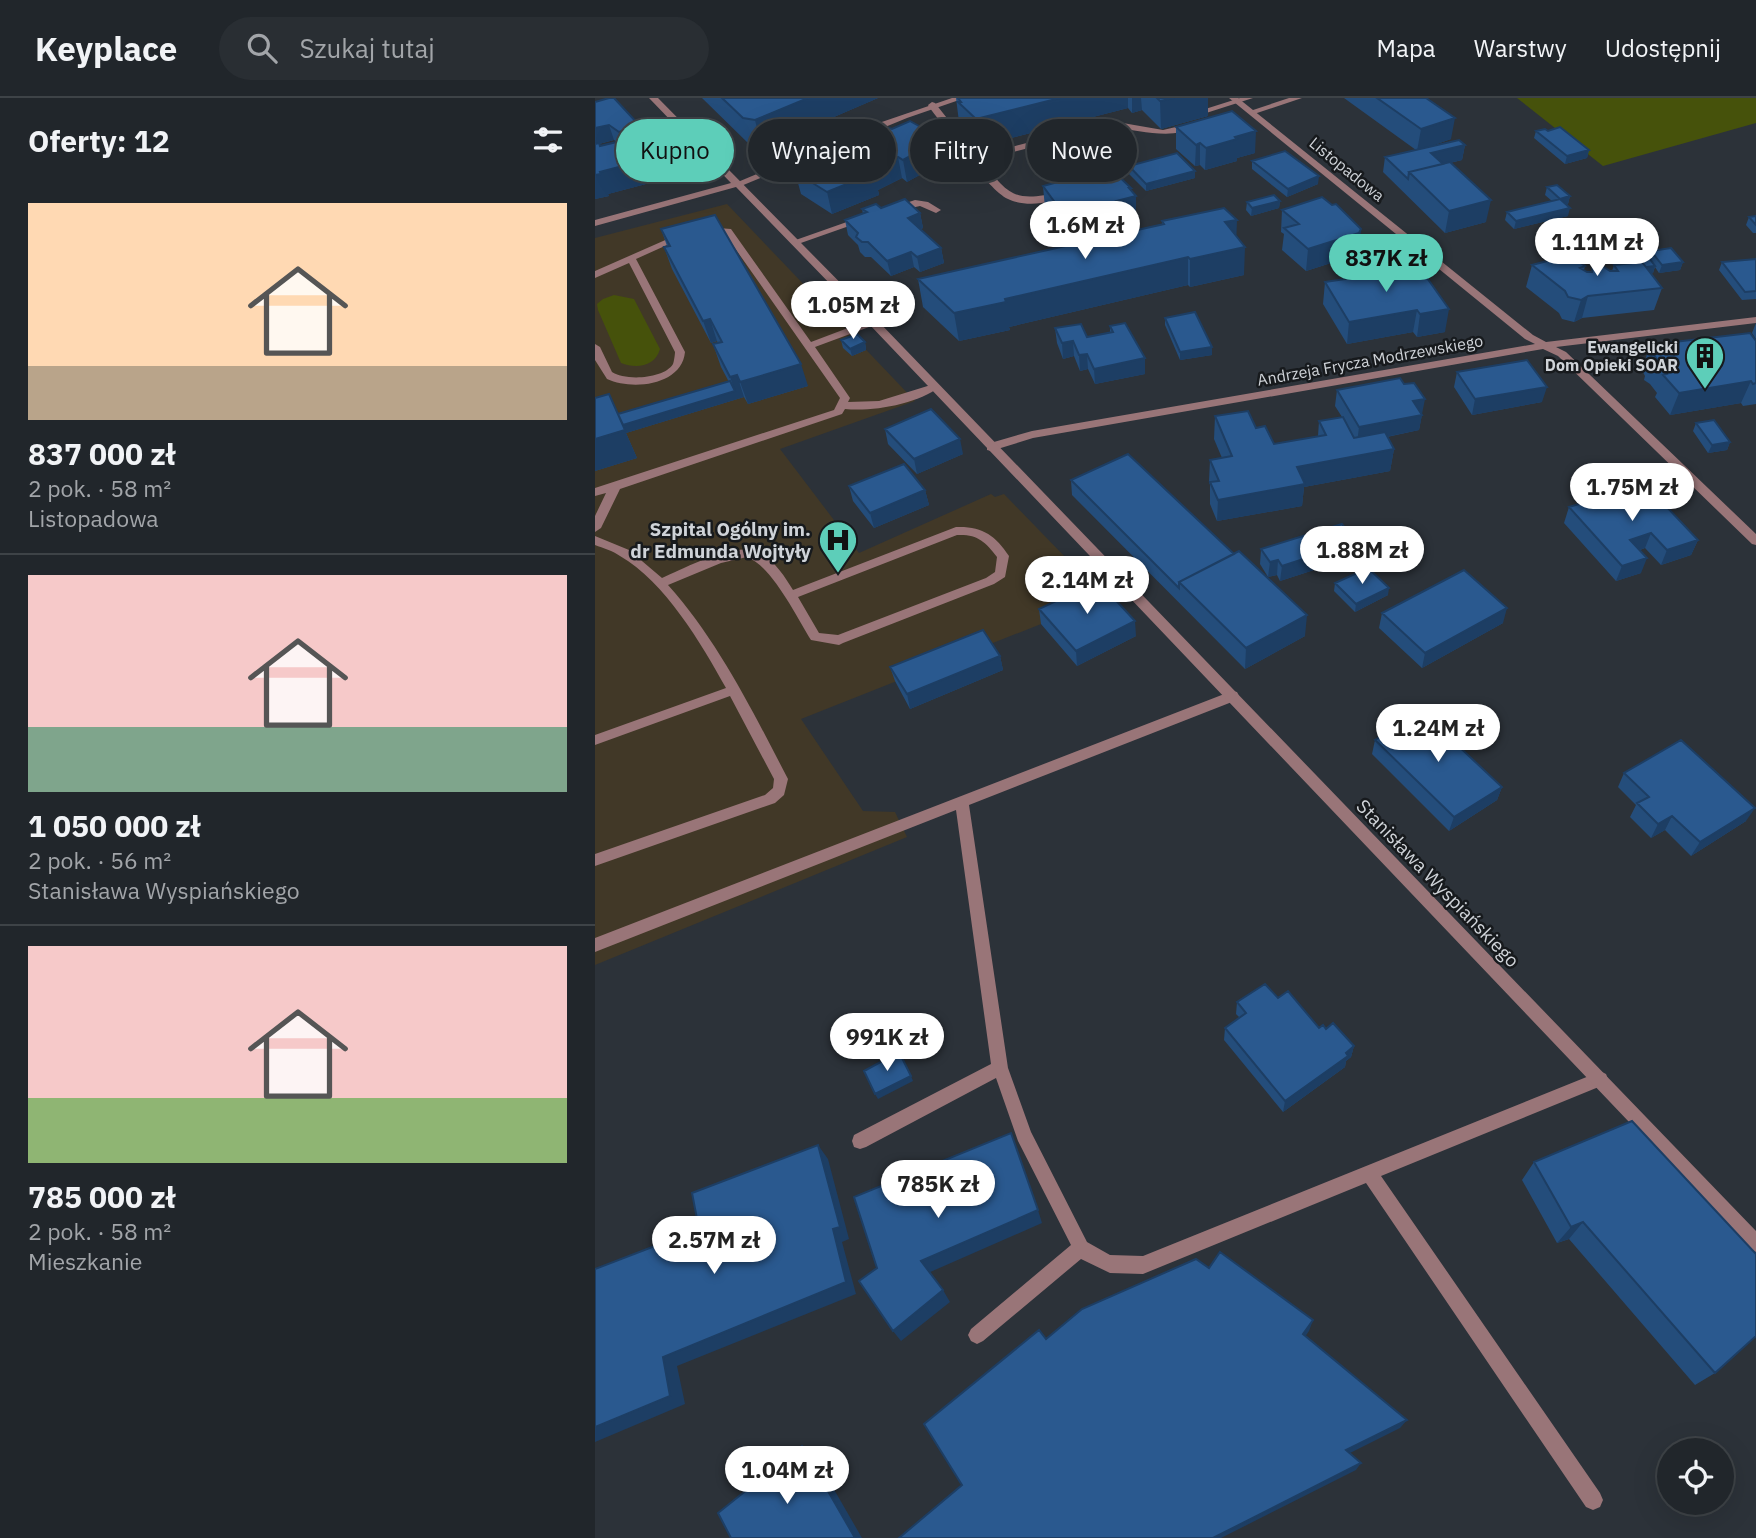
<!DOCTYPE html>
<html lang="pl">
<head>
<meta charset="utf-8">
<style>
	body { margin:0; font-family:"IBM Plex Sans",sans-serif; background:#292e33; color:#f1f3f6; height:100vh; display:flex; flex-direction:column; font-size:26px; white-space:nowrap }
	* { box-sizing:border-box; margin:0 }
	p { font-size:23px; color:#a2a5a9 }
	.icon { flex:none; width:38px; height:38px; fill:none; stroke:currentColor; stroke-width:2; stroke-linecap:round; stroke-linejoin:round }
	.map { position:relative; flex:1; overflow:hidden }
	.side { display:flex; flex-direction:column; background:#21262b; width:595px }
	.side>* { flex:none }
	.hud { position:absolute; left:21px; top:21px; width:665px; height:63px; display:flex; gap:14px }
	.buttons { position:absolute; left:1062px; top:1340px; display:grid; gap:14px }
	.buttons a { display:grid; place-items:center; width:77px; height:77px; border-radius:50%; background:#21262b; box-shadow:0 7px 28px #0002,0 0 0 2px #3e4347; font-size:35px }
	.price { position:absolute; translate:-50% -60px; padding:0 16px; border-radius:24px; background:#fff; color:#222; font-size:23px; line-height:46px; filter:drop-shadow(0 2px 4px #0008) }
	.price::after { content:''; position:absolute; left:50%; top:42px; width:21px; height:16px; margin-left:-10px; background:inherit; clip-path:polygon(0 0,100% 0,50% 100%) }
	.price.selected { background:#5dceb9; color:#111 }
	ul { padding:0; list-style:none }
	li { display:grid; align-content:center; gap:14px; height:371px; padding:0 28px }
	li+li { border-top:2px solid #3e4347 }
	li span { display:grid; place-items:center; height:217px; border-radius:0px; color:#555 }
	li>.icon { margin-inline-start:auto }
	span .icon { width:126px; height:126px; fill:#fffc; stroke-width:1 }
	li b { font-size:30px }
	h2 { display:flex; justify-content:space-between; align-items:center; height:84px; padding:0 28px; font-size:30px }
	.tag { padding:0 24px; border-radius:32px; background:#21262b; box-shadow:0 7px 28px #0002,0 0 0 2px #3e4347; font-size:24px; line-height:63px }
	.tag.selected { background:#5dceb9; color:#111 }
	header { display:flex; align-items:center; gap:42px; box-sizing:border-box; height:98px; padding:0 35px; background:#21262b; border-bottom:2px solid #3e4347 }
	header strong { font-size:33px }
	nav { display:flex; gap:38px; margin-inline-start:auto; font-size:24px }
	.search { width:490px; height:63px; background:#292e33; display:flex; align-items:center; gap:18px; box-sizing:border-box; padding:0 24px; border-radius:38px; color:#a2a5a9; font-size:26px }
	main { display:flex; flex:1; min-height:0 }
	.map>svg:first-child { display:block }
	.medical { fill:#413827 }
	.green { fill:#46520b }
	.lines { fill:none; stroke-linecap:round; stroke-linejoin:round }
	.service { fill:#997578; fill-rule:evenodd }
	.minor { fill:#997578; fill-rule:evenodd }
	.tertiary { fill:#997578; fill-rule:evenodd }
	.wall { fill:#244d7b; fill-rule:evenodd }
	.shaded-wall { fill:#1d3e64 }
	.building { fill:#2a598f; stroke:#1d3e64; stroke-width:2 }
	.labels { text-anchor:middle; stroke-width:5; stroke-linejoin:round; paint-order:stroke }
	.far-street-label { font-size:16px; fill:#cfd3d8; stroke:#171a1d }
	.far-poi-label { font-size:16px; font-weight:bold; fill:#cfd3d8; stroke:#171a1d; text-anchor:end }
	.poi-label { font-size:19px; font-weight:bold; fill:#cfd3d8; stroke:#171a1d; text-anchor:end }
	.street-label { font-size:19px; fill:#cfd3d8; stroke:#171a1d }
</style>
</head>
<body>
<header>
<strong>Keyplace</strong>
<div class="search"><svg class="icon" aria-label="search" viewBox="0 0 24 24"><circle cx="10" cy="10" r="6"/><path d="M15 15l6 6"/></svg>Szukaj tutaj</div>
<nav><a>Mapa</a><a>Warstwy</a><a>Udostępnij</a></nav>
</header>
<main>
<section class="side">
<h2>Oferty: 12<svg class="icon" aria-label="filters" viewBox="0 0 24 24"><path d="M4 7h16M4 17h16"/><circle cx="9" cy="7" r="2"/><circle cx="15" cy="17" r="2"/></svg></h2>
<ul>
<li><span style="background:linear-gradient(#ffd9b3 75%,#b9a48a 0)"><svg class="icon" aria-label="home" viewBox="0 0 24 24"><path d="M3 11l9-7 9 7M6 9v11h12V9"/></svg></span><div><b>837 000 zł</b><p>2 pok. · 58 m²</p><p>Listopadowa</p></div></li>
<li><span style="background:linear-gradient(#f6c9c9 70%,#7fa58c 0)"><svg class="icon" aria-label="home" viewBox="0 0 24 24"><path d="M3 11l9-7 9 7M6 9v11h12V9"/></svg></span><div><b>1 050 000 zł</b><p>2 pok. · 56 m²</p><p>Stanisława Wyspiańskiego</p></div></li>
<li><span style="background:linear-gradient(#f6c9c9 70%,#8fb573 0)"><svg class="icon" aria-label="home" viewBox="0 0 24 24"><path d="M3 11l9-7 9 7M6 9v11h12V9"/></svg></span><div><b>785 000 zł</b><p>2 pok. · 58 m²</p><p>Mieszkanie</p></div></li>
</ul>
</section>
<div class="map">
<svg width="1161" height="1440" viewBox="0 0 1161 1440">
	<rect width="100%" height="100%" fill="#2c3239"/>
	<path class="medical" d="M132,106L320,303L185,351L264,455L396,396L400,399L409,396L506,496L446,526L206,621L268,713L300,714L312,739L0,867V140Z"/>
	<path class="green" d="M922,0H1161V25L1008,68Z
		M19,197L39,201L65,251C60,269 41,271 26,265L3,212L2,206L8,201Z"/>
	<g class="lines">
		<path class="service" d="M645,0H658L608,16L604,13Z
			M694,0H707L659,16L652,14Z
			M337,4L340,5L382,58L509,25L522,24L568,32L598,25L602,28C572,45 541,28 509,31L386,62C415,99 419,104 467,94L472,97C457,106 429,109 413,101C393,92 350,29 334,9L333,7Z
			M320,102L333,104L346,112L341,115L325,108L298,114L293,111Z
			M266,119L274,121L203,146L195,144Z
			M110,129L136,131L216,244L274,222H282V226L220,249L255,300L253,304L284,303L339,286L344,289C323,306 277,314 250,311L247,316L25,391L6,430L0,434V418L11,395L0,398V390L239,312L245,300L130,136L107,134V130Z
			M84,136L92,138L41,161L90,254C87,287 38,293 12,281L0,262V246L5,249L17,274C30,283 69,281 78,266C79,264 80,256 80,254L34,165L0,180V173Z
			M361,429C387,428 400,437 414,458L410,479L399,486L248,545L244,547L216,542C202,520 177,468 152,459L126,465L73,487C124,544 158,614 193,681L189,697L180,705L0,768V756L170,697L178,690L179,681L135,598L0,647V637L131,590C106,545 70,484 25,458C18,453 8,450 0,447V438L34,452L67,480C91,470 141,442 165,455C179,462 190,479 198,492ZM362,437C382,436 390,443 402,459L400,474L391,480L243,537L224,535L203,499Z
			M637,593L642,594L644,598L642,602L374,707L413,970L436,1034L492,1144L515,1157L548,1158L999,976L1005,973L1011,976L1013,981L1011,986L786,1078L1005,1395L1008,1402L1005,1409L998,1412L991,1409L771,1085L548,1176L515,1175L486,1161L388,1243L382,1246L376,1243L373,1237L376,1231L476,1147L423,1043L401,980L271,1049L265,1051L259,1049L257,1043L259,1037L396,966L361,712L0,854V840Z"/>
		<path class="minor" d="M357,0H370L312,20L146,88L138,86L278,27Z
			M634,0H643L938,237L951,244L1161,219V225L961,249L971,254L1161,436V447L1157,446L963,258L948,251L438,340L396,353L392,352V346L437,333L940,246L930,241Z"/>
		<path class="tertiary" d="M54,0H63L282,222L1161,1133V1154L1155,1151L274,226L141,89L0,128V122L136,85Z"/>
	</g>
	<path class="wall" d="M107,0H283L167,50L155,47Z
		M361,0H613V18L566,31L547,12L537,15L533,10L385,48L367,31L366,27L364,24Z
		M749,0H831L856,41L836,48L870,47L867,62L855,65L891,124L850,135L788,74L790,59L821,52Z
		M0,4L50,43L34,48L43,64L51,86L13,96L14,98L0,101ZM19,42L22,44L5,48L4,46Z
		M581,29L660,55L642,60V63L610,72L605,67L600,68L581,51Z
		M297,31L347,41L350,63L312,84L307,80L283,92L284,97L237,116L206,96L200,74Z
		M504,32L525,36L526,44L513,47L504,39Z
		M941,33H953L994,52L992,60L970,66L939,40Z
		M657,63L723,86L692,99L657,71Z
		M534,68L600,73V80L551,93L534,76Z
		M448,88L536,93L541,98V120L525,124V129L498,137L495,133L474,139L465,132L450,110Z
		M952,89L975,98L973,106L971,107L973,118L919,131L910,122L912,114L957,103L950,97Z
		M685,103L684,110L656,118L651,112L652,104Z
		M286,110L325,115L328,130L326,131L346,150L349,165L325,174L319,169L296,178L276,159H270L265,154L263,147L253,137L250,122L268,116L267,111Z
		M687,112L764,153L761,157L711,173L687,152L689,136L686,134Z
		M1161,118V135H1158L1151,127L1154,119Z
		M567,123L641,138L649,177L595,189L593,187L414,229L415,232L364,243L328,209L323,181L567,126Z
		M66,131L213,288L153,306L149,299L31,335L42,360L0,373V300L23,316L134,284L126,269L118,246L123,245L122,243L116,245L77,171L69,149L72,148Z
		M1056,153L1088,164L1085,172L1064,175L1060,169L1058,175L1056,176L1067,190L1059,212L987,220L979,224L967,221L964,215L931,189L937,167L990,168L989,172L992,174L1017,173L1019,167L1032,166L1030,163L1033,155L1054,159Z
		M1161,161V201L1147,202L1124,172L1127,164Z
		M827,167L826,171L850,234L822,239L818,234L752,246L728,206L730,184L797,174Z
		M570,220L617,257L585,262L570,227Z
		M1161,225V241L1157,235Z
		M515,228L550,260V276L500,286L493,271L485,273L479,258L468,261L462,245L460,230L492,239L515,235Z
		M246,242L270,244L271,252L257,258L248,250Z
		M1161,243V306L1148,308L1146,305L1075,317L1060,299L1062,295L1055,286L1049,282L1050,278L1047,272L1054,250L1061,249L1062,246Z
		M862,274L947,304L877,317L859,289Z
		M742,292L827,316L824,332L792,339L799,351L795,373L709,389L707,408L622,423L615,406V387L614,384L615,362L627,360L619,341L620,318L661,330L679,346L723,338L724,323L747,319L740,308Z
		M1101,325L1135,344L1132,352L1113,355L1098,333Z
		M290,331L368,356L322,376L293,346Z
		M476,382L710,538L650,571L477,397Z
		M254,388L330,392L334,407L279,430L258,403Z
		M974,409L1103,442L1096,457L1066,467L1050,450L1045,452L1046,475L1021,483L969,425Z
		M761,444L759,459L685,483L682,477L673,479L665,466L666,451Z
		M740,485L793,497L760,514L739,493Z
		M444,511L541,538L482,568L446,526Z
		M787,515L908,525L827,570L784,530Z
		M405,558L408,572L315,611L300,583L295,569Z
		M780,642L907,689L902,702L854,733L777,656Z
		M1029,675L1151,723L1096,758L1070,732L1056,740L1035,719L1041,707L1023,689Z
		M683,900L724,930L731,931L759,948L756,959L751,963L750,969L688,1014L629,942L630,930L645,920L641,916L642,904Z
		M939,1064L1120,1275L1100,1287L974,1141L962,1145L927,1082Z"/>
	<path class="shaded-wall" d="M214,0H283L167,50L160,22Z
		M465,0H533V10L385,48L381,21Z
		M537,0H546L547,12L537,15Z
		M579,0H613V18L566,31L565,3Z
		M860,20L856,41L822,53L826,31Z
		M14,27L19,42L0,47V30Z
		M45,28L50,43L30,49L24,34Z
		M661,33L660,55L642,60V63L610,72L611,50L640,39Z
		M525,36L526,44L513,47V39Z
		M347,41L350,63L312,84L308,62Z
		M605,45V67L600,68L601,47Z
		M870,47L867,62L833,70L836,55Z
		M994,52L992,60L970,66L972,58Z
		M303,59L307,80L283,92L284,97L237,116L232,94L274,72Z
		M43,64L51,86L13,96L14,98L0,101V77L5,74Z
		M600,73V80L551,93V86Z
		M724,78L723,86L692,99L693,91Z
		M534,90H536V99L541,98V120L525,124V129L498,137L497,115L521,103Z
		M975,98L973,106L963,109L965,101Z
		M896,102L891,124L850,135L854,113Z
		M685,103L684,110L656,118L657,110Z
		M975,110L973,118L919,131L921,123Z
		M493,111L495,133L474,139L473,117Z
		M325,115L328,130L316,135L313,120Z
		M642,122L641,149L630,124Z
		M766,131L764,153L761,157L711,173L713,151Z
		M650,149L649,177L595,189V161Z
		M346,150L349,165L325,174L322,159Z
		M316,154L319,169L296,178L292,163Z
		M593,159V187L414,229L415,232L364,243L359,215L410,201Z
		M1088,164L1085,172L1064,175L1067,167Z
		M1060,168L1058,175L1041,177L1044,170Z
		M993,198L987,220L979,224L986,202Z
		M854,211L850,234L822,239L825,216Z
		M822,212L818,234L752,246L754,224Z
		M115,221L122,243L116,245L108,223Z
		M478,243L479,258L468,261L467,245Z
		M270,244L271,252L257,258L255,251Z
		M617,249V257L585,262V254Z
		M492,256L493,271L485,273L484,257Z
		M550,260V276L500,286L499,271Z
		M206,266L213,288L153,306L145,284Z
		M142,277L149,299L31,335L42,360L0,373V341L28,327L140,293L135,279Z
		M1156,283L1146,305L1075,317L1084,295Z
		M952,289L947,304L877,317L880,301Z
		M830,301L827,316L818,303Z
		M827,317L824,332L762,345L764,329Z
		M365,341L368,356L322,376L319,361Z
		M1135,344L1132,352L1113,355L1117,347Z
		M799,351L795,373L709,389L707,408L622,423L623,402L702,369Z
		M330,392L334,407L279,430L275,415Z
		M1056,435L1050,450L1029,457L1035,442Z
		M1103,442L1096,457L1066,467L1072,452Z
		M761,444L759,459L685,483L687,468Z
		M1052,460L1046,475L1021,483L1027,468Z
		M683,462L682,477L673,479L675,464Z
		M794,490L793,497L760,514L761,506Z
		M912,510L908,525L827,570L830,555Z
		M712,517L710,538L650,571L651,550Z
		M540,523L541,538L482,568L481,553Z
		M405,558L408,572L315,611L312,596Z
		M907,689L902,702L854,733L859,719Z
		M1160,710L1151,723L1096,758L1105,744Z
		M1077,718L1070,732L1056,740L1063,726Z
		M759,948L756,959L751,963L750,969L688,1014L690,1003Z
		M316,978L318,983L283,1001L280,996Z
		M223,1047L233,1061L254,1141L247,1144L261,1196L82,1268L90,1306L0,1344V1329L68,1259L238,1131Z
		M443,1112L447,1125L333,1175L326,1163Z
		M988,1124L974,1141L962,1145L976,1129Z
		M348,1192L355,1204L306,1243L298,1233Z
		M718,1222L714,1233L705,1246L708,1236Z
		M812,1322L805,1330L745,1360L751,1352Z
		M207,1348L218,1355L267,1440H260Z
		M766,1365L761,1372L626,1440H618Z"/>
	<path class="building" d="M14,0H19L45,28L24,34L14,27L0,30V4Z
		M127,0H213L160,22L148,20Z
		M363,0H465L381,21L363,4H366Z
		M562,0H579L565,3Z
		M782,0H831L860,20L826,31Z
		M637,13L661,33L640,39L642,41L611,50L605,45L601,47L581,29Z
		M315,23L347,41L308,62L303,59L274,72L279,75L232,94L200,74L294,30L297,31Z
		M517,28L525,36L513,39L504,32Z
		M965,29L994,52L972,58L941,33L950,31L953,33Z
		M30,42L43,64L5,74L6,76L0,77V46L4,45L5,48Z
		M864,42L870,47L836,55L848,66L814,74L813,81L790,59Z
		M690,53L724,78L693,91L657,63Z
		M582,55L600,73L551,86L534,68Z
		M855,64L896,102L854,113L814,74Z
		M515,70L536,90H534L541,98L521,103L524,107L497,115L493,111L473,117L464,110L448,88Z
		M962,87L975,98L965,101L952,89Z
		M679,97L685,103L657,110L652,104Z
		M727,99L737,107L741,106L766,131L764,135L713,151L689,130L704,126L687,112Z
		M310,101L325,115L313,120L346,150L322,159L316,154L292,163L273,144H267L261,139L263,135L250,122L272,114L267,111L281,106L286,110Z
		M965,101L975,110L921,123L912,114Z
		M629,110L642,122L630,124L650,149L595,161L593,159L410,201L411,204L359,215L323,181L569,126L567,123Z
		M120,117L206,266L145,284L142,277L135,279L118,246L127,244L115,221L108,223L69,149L75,148L66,131Z
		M1161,118V127L1154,119Z
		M1076,150L1088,164L1067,167L1056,153Z
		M1049,153L1060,168L1051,169L1047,164L1040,165L1033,155Z
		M975,157L990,168L985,170L992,174H997L998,168L1006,167L1015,173H1023L1019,167L1047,164L1067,190L993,198L986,202L973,199L970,193L937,167Z
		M1161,161V193L1150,194L1127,164Z
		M823,166L827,167L825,170L854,211L825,216L822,212L754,224L730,184L797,174Z
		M600,214L617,249L585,254L570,220Z
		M530,225L550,260L499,271L492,256L484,257L478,243L467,245L460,230L486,226L492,239L518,234L515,228Z
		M1155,235L1161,243V285L1158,286L1156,283L1084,295L1068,277L1072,276L1063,263L1057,260H1061L1054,250L1064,249L1062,246Z
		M262,236L270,244L255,251L246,242Z
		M932,262L952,289L880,301L862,274Z
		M805,280L809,286L819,285L830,301L818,303L827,317L764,329L742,292Z
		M135,283L140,293L28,327L23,316Z
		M14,296L30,332L0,341V300Z
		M336,311L365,341L319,361L290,331Z
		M653,313L661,330L670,328L679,346L731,337L724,323L748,319L759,340L790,334L799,351L702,369L710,386L623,402L615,384L624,383L615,362L637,358L620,318Z
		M1119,322L1135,344L1117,347L1101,325Z
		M533,356L639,456L584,484V490L476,382Z
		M309,366L330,392L275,415L254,388Z
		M1050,386L1103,442L1072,452L1056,435L1035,442L1052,460L1027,468L974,409Z
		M747,426L761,444L687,468L683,462L675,464L666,451Z
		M644,453L712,517L651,550L584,484Z
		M773,470L794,490L761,506L740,485Z
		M869,472L912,510L830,555L787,515Z
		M503,483L540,523L481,553L444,511Z
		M388,532L405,558L312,596L295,569Z
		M827,614L907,689L859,719L780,642Z
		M1086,642L1160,710L1105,744L1077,718L1063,726L1042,705L1054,699L1029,675Z
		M670,886L683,900L693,893L724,930L728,927L731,931L738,925L759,948L751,955L753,958L690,1003L630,930L651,915L642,904Z
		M304,954L316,978L280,996L269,973Z
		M1037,1023L1161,1156V1238L1120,1275L988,1124L976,1129L939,1064Z
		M416,1035L443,1112L326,1163L348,1192L298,1233L264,1183L282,1170L259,1099Z
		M223,1047L245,1129L238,1131L251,1184L68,1259L75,1298L0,1329V1171L104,1131L97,1095Z
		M625,1154L718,1222L708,1236L812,1322L751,1352L766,1365L618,1440H304L367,1387L329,1326L444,1232L451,1241L487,1211L601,1161L614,1170Z
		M207,1348L260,1440H136L123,1415Z"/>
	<defs>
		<g id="building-pin" transform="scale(2.0125)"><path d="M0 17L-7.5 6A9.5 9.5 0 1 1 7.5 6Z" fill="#5dceb9" stroke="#171a1d"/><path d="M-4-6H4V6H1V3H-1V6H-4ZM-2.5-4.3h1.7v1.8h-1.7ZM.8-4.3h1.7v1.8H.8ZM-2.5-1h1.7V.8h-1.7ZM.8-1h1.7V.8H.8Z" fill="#111"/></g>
		<g id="hospital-pin" transform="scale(2.0125)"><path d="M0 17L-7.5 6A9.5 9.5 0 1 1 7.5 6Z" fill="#5dceb9" stroke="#171a1d"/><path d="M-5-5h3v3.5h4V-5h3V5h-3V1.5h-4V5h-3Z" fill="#111"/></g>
	</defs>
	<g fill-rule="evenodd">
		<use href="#building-pin" x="1110" y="258"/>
		<use href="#hospital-pin" x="243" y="442"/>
	</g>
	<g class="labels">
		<g class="far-street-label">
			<text transform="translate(752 71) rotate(39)" y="6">Listopadowa</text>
			<text transform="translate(775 262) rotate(-10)" y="6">Andrzeja Frycza Modrzewskiego</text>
		</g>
		<g class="far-poi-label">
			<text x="1083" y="255">Ewangelicki<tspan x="1083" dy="18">Dom Opieki SOAR</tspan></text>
		</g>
		<g class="poi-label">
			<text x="216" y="438">Szpital Ogólny im.<tspan x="216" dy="22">dr Edmunda Wojtyły</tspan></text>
		</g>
		<g class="street-label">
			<text transform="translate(843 785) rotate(46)" y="7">Stanisława Wyspiańskiego</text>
		</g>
	</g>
</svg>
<div class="buttons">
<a><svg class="icon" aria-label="locate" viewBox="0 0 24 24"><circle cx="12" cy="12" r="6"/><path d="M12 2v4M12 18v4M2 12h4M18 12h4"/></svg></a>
</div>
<b class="price" style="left:490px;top:163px">1.6M zł</b>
<b class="price" style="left:1002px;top:180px">1.11M zł</b>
<b class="price selected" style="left:791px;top:196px">837K zł</b>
<b class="price" style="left:258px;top:243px">1.05M zł</b>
<b class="price" style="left:1037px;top:425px">1.75M zł</b>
<b class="price" style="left:767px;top:488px">1.88M zł</b>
<b class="price" style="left:492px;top:518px">2.14M zł</b>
<b class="price" style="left:843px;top:666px">1.24M zł</b>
<b class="price" style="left:292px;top:975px">991K zł</b>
<b class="price" style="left:343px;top:1122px">785K zł</b>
<b class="price" style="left:119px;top:1178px">2.57M zł</b>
<b class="price" style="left:192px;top:1408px">1.04M zł</b>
<div class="hud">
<a class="tag selected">Kupno</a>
<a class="tag">Wynajem</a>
<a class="tag">Filtry</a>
<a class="tag">Nowe</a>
</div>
</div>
</main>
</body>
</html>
